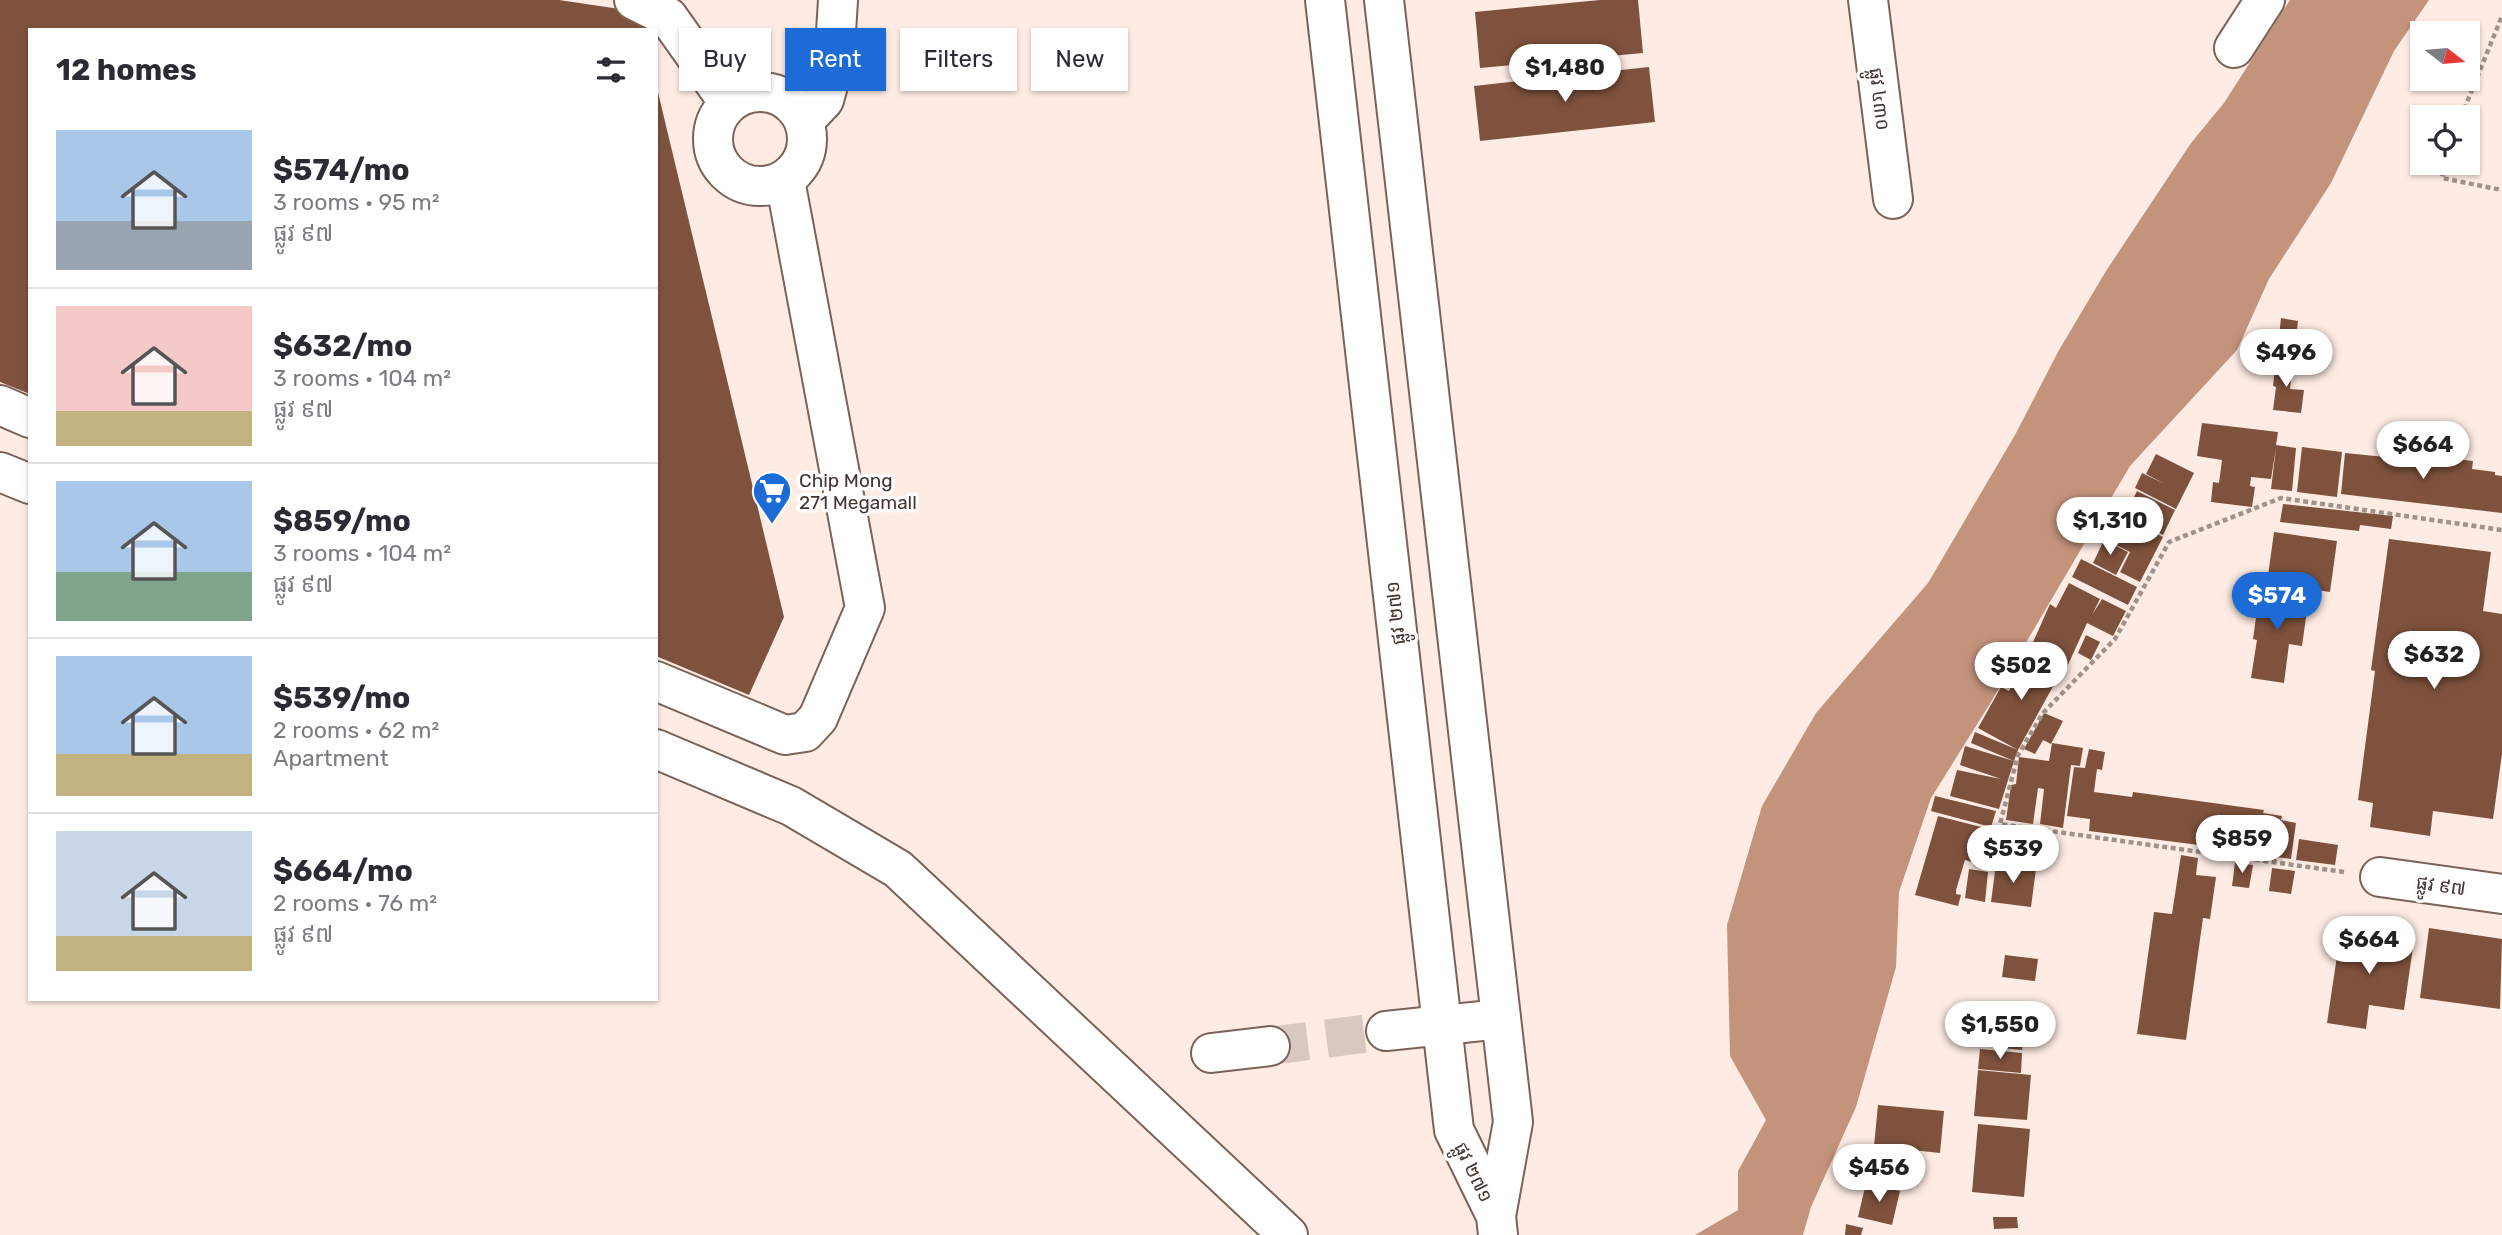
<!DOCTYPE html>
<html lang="en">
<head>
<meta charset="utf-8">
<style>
	body { margin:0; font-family:Rubik,"Noto Sans Khmer",sans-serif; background:#f7f7f7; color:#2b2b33; height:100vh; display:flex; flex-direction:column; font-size:26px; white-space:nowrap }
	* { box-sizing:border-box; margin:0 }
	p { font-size:23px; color:#7c7c81 }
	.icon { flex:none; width:38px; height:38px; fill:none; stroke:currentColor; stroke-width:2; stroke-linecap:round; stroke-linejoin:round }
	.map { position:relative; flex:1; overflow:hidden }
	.details { position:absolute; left:28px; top:28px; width:630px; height:973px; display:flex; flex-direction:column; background:#fff; border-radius:0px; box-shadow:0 2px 5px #0004 }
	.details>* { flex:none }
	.guide { position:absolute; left:679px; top:28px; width:665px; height:63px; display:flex; gap:14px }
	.needle { width:46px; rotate:106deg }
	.controls { position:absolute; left:2410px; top:21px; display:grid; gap:14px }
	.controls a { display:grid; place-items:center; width:70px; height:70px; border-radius:0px; background:#fff; box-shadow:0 2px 5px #0004; font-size:35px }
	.price { position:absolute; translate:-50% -60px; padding:0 16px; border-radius:24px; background:#fff; color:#222; font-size:23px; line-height:46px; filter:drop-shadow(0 2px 4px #0008) }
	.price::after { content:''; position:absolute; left:50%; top:42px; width:21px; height:16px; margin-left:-10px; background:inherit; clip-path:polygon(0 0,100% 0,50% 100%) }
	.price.current { background:#1c6bd6; color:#fff }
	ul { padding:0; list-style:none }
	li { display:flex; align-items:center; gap:21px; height:175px; padding:0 28px }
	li+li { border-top:2px solid #e1e1e2 }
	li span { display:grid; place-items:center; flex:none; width:196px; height:140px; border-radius:0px; color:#555 }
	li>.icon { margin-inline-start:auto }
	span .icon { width:84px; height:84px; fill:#fffc; stroke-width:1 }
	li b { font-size:30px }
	h2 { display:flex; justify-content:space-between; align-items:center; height:84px; padding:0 28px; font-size:30px }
	.tag { padding:0 24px; border-radius:0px; background:#fff; box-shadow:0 2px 5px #0004; font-size:24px; line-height:63px }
	.tag.current { background:#1c6bd6; color:#fff }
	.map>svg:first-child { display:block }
	.water { fill:#c4937c }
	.building { fill:#7f523d }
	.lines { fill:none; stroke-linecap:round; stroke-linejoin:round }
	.minor-tunnel { stroke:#d8c8c0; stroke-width:38; stroke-dasharray:38 19; stroke-linecap:butt }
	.minor-casing { stroke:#7b6256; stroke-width:42 }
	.major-casing { stroke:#7b6256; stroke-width:42 }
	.path { stroke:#a0918a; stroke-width:4.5; stroke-dasharray:5 3.5; stroke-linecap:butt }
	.minor { stroke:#fff; stroke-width:38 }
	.major { stroke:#fff; stroke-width:38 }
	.labels { text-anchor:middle; stroke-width:7; stroke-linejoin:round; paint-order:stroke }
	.street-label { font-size:19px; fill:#423731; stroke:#fdfdfd }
	.poi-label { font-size:19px; fill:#423731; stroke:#fdfdfd; text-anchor:start }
</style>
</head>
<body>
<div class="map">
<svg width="2502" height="1235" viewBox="0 0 2502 1235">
	<rect width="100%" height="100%" fill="#feece4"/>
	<path class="water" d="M2290,0H2429L2394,51L2331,183L2269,279L2237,350L2130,466L1991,702L1931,798L1899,892L1896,967L1856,1107L1811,1207L1803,1235H1695L1738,1210V1171L1766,1120L1730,1056L1727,925L1762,806L1816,713L1928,583L2015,435L2059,350L2106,271L2191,143L2224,103Z"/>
	<path class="building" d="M0,0H559L640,12L644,30H30V394L0,382Z
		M1600,0H1638L1643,53L1480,68L1475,12Z
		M1649,67L1655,122L1480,141L1474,86Z
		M656,84L784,617L749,695L656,656Z
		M2281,318L2298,321L2296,338L2279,336Z
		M2276,358L2290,360L2289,371L2292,372L2290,389L2304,390L2301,413L2273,410L2276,387L2273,386Z
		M2202,423L2278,432L2276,445L2296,448L2292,491L2271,489L2276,448L2271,479L2251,477L2250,486L2255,487L2252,507L2211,502L2213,482L2219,483L2222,460L2197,456Z
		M2302,447L2342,452L2337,497L2297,492Z
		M2396,452L2473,461L2472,469L2495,472V475L2502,476V513L2341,494L2345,453L2395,458Z
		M2156,454L2194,473L2176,509L2135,488L2142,473L2165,484L2146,474Z
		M2137,491L2175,510L2163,535L2125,516Z
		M2283,504L2393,516L2391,529L2360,525L2359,531L2280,522Z
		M2117,514L2163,537L2140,582L2120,572L2130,552L2104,539Z
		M2274,532L2337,541L2330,592L2267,583Z
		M2389,539L2491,552L2483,611L2502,614V754L2493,819L2433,811L2430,836L2370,827L2373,803L2358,800L2375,671L2371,670Z
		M2104,540L2128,552L2116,575L2093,563Z
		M2081,559L2137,587L2128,605L2072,577Z
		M2069,583L2100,599L2092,615L2102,599L2126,611L2113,636L2087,623L2067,667L2030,649L2050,604L2056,608Z
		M2260,589L2309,596L2302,646L2289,644L2284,683L2251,678L2257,640L2253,639Z
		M2086,635L2100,642L2091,660L2078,653Z
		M2030,652L2062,670L2018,750L1978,728L2001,687L2009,691Z
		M2044,713L2063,721L2051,744L2043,740L2035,754L2024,749Z
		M1975,732L2018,750L2014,761L1971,743Z
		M2052,743L2083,748L2080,766L2071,765L2063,828L2040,824L2044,789L2038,788L2033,824L2006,820L2011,785L2016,784L2019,757L2049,761Z
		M1965,746L2014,761L1999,809L1950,796L1957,770L2001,779L1960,765Z
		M2089,749L2105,752L2102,770L2097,769L2094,792L2132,797L2133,792L2264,810L2263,813L2282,816L2281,820L2296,823L2291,859L2276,857V860L2207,846L2089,831L2090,819L2067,816L2074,767L2085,768Z
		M1935,796L1996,811L1991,827L1931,811Z
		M1938,816L1985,828L1975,863L1965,860L1956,890V894L1961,895L1958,906L1915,895Z
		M2000,829L2025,833L2021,862L1996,859Z
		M2299,839L2338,845L2335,865L2296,860Z
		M2181,855L2198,858L2196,875L2216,877L2210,919L2203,918L2186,1040L2137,1034L2154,912L2172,914Z
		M2235,863L2253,865L2249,888L2232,886Z
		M1996,864L2036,869L2031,907L1991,902Z
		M2272,868L2295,871L2291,894L2269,891Z
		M1969,869L1988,872L1985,902L1965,898Z
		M2429,928L2502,939L2500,1009L2420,998Z
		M2341,929L2414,940L2404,1010L2369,1005L2366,1029L2327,1023Z
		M2005,955L2038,959L2035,981L2002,977Z
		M1983,1023L2025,1027L2022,1050L1980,1046Z
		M1980,1049L2022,1053L2021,1073L1978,1069Z
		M1978,1070L2031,1075L2027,1120L1974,1116Z
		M1878,1105L1944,1111L1940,1153L1874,1146Z
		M1978,1124L2030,1129L2024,1197L1972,1192Z
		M1866,1183L1900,1191L1892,1225L1858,1217Z
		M1993,1217H2017L2018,1228L1994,1229Z
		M1846,1224L1863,1228L1861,1235H1845Z"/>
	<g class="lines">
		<path class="minor-tunnel" d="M1270,1046L1386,1031"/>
		<g class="minor-casing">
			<path id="minor" d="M634,0L668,17L729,103
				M1868,0L1893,199
				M2234,48L2265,0
				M713 139a47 47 0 1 1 94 0a47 47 0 1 1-94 0Z
				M804,121L824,100L834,64L838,0
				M0,405L30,418
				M0,472L30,484
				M656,681L785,735L805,732L818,718L865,608L785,180
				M656,749L791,806L898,869L1288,1235
				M2380,877L2502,894
				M1386,1031L1501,1019
				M1211,1053L1270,1046"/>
		</g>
		<g class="major-casing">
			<path id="major" d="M1325,0L1454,1130L1496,1216
				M1384,0L1513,1122L1496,1216L1498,1235"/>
		</g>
		<path class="path" d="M2461,117L2502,16
			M2444,163L2442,178L2502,190
			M2344,872L2000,824L2018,755L2043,713L2115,639L2169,542L2281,498L2502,530"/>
		<use href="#minor" class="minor"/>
		<use href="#major" class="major"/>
	</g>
	<defs>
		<g id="supermarket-pin" transform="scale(2.0125)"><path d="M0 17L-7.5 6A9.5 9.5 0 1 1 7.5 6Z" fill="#1c6bd6" stroke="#fdfdfd"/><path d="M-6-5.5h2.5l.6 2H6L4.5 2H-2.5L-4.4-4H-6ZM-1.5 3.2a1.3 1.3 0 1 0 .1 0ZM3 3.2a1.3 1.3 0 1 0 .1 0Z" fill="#fff"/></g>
	</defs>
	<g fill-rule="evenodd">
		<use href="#supermarket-pin" x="772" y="491"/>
	</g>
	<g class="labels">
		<g class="street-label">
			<text transform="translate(1880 99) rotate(83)" y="7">ផ្លូវ ៤៣០</text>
			<text transform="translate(1395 613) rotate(-96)" y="7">ផ្លូវ ២៧១</text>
			<text transform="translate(2441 885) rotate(8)" y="7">ផ្លូវ ៩៧</text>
			<text transform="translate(1474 1172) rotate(64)" y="7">ផ្លូវ ២៧១</text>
		</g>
		<g class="poi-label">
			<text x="799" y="487">Chip Mong<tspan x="799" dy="22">271 Megamall</tspan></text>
		</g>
	</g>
</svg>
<div class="controls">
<a><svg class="needle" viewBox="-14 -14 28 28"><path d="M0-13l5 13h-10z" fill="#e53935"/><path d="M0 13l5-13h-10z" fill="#7c7c81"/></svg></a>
<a><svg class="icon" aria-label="locate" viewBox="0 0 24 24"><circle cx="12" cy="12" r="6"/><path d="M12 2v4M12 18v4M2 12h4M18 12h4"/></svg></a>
</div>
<b class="price" style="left:1565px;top:104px">$1,480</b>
<b class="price" style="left:2286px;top:389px">$496</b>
<b class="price" style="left:2423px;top:481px">$664</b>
<b class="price" style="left:2110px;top:557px">$1,310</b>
<b class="price current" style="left:2277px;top:632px">$574</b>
<b class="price" style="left:2434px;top:691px">$632</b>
<b class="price" style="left:2021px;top:702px">$502</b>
<b class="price" style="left:2242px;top:875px">$859</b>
<b class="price" style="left:2013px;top:885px">$539</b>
<b class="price" style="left:2369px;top:976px">$664</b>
<b class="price" style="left:2000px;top:1061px">$1,550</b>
<b class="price" style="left:1879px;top:1204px">$456</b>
<div class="guide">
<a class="tag">Buy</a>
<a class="tag current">Rent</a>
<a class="tag">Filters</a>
<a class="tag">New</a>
</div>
<section class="details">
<h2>12 homes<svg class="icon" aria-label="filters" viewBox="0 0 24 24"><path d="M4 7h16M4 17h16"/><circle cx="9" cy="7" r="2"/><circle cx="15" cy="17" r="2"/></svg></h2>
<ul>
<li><span style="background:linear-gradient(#a9c7e8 65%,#9aa5b1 0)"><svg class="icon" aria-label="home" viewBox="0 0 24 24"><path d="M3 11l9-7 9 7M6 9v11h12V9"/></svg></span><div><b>$574/mo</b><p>3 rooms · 95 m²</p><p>ផ្លូវ ៩៧</p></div></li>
<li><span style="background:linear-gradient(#f6c9c9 75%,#c2b280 0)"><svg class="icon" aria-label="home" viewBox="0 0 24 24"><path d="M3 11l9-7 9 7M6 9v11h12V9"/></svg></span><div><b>$632/mo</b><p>3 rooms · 104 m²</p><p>ផ្លូវ ៩៧</p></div></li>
<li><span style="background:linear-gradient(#a9c7e8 65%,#7fa58c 0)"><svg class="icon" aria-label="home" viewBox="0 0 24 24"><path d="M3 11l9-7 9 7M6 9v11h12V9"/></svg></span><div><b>$859/mo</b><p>3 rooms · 104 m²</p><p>ផ្លូវ ៩៧</p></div></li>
<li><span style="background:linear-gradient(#a9c7e8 70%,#c2b280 0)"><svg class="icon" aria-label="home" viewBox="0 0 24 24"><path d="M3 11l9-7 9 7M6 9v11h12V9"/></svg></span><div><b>$539/mo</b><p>2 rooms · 62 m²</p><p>Apartment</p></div></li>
<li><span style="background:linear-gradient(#c9d6e8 75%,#c2b280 0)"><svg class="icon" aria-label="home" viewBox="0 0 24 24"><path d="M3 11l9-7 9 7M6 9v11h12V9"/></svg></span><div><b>$664/mo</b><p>2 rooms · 76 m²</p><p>ផ្លូវ ៩៧</p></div></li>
</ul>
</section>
</div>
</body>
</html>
